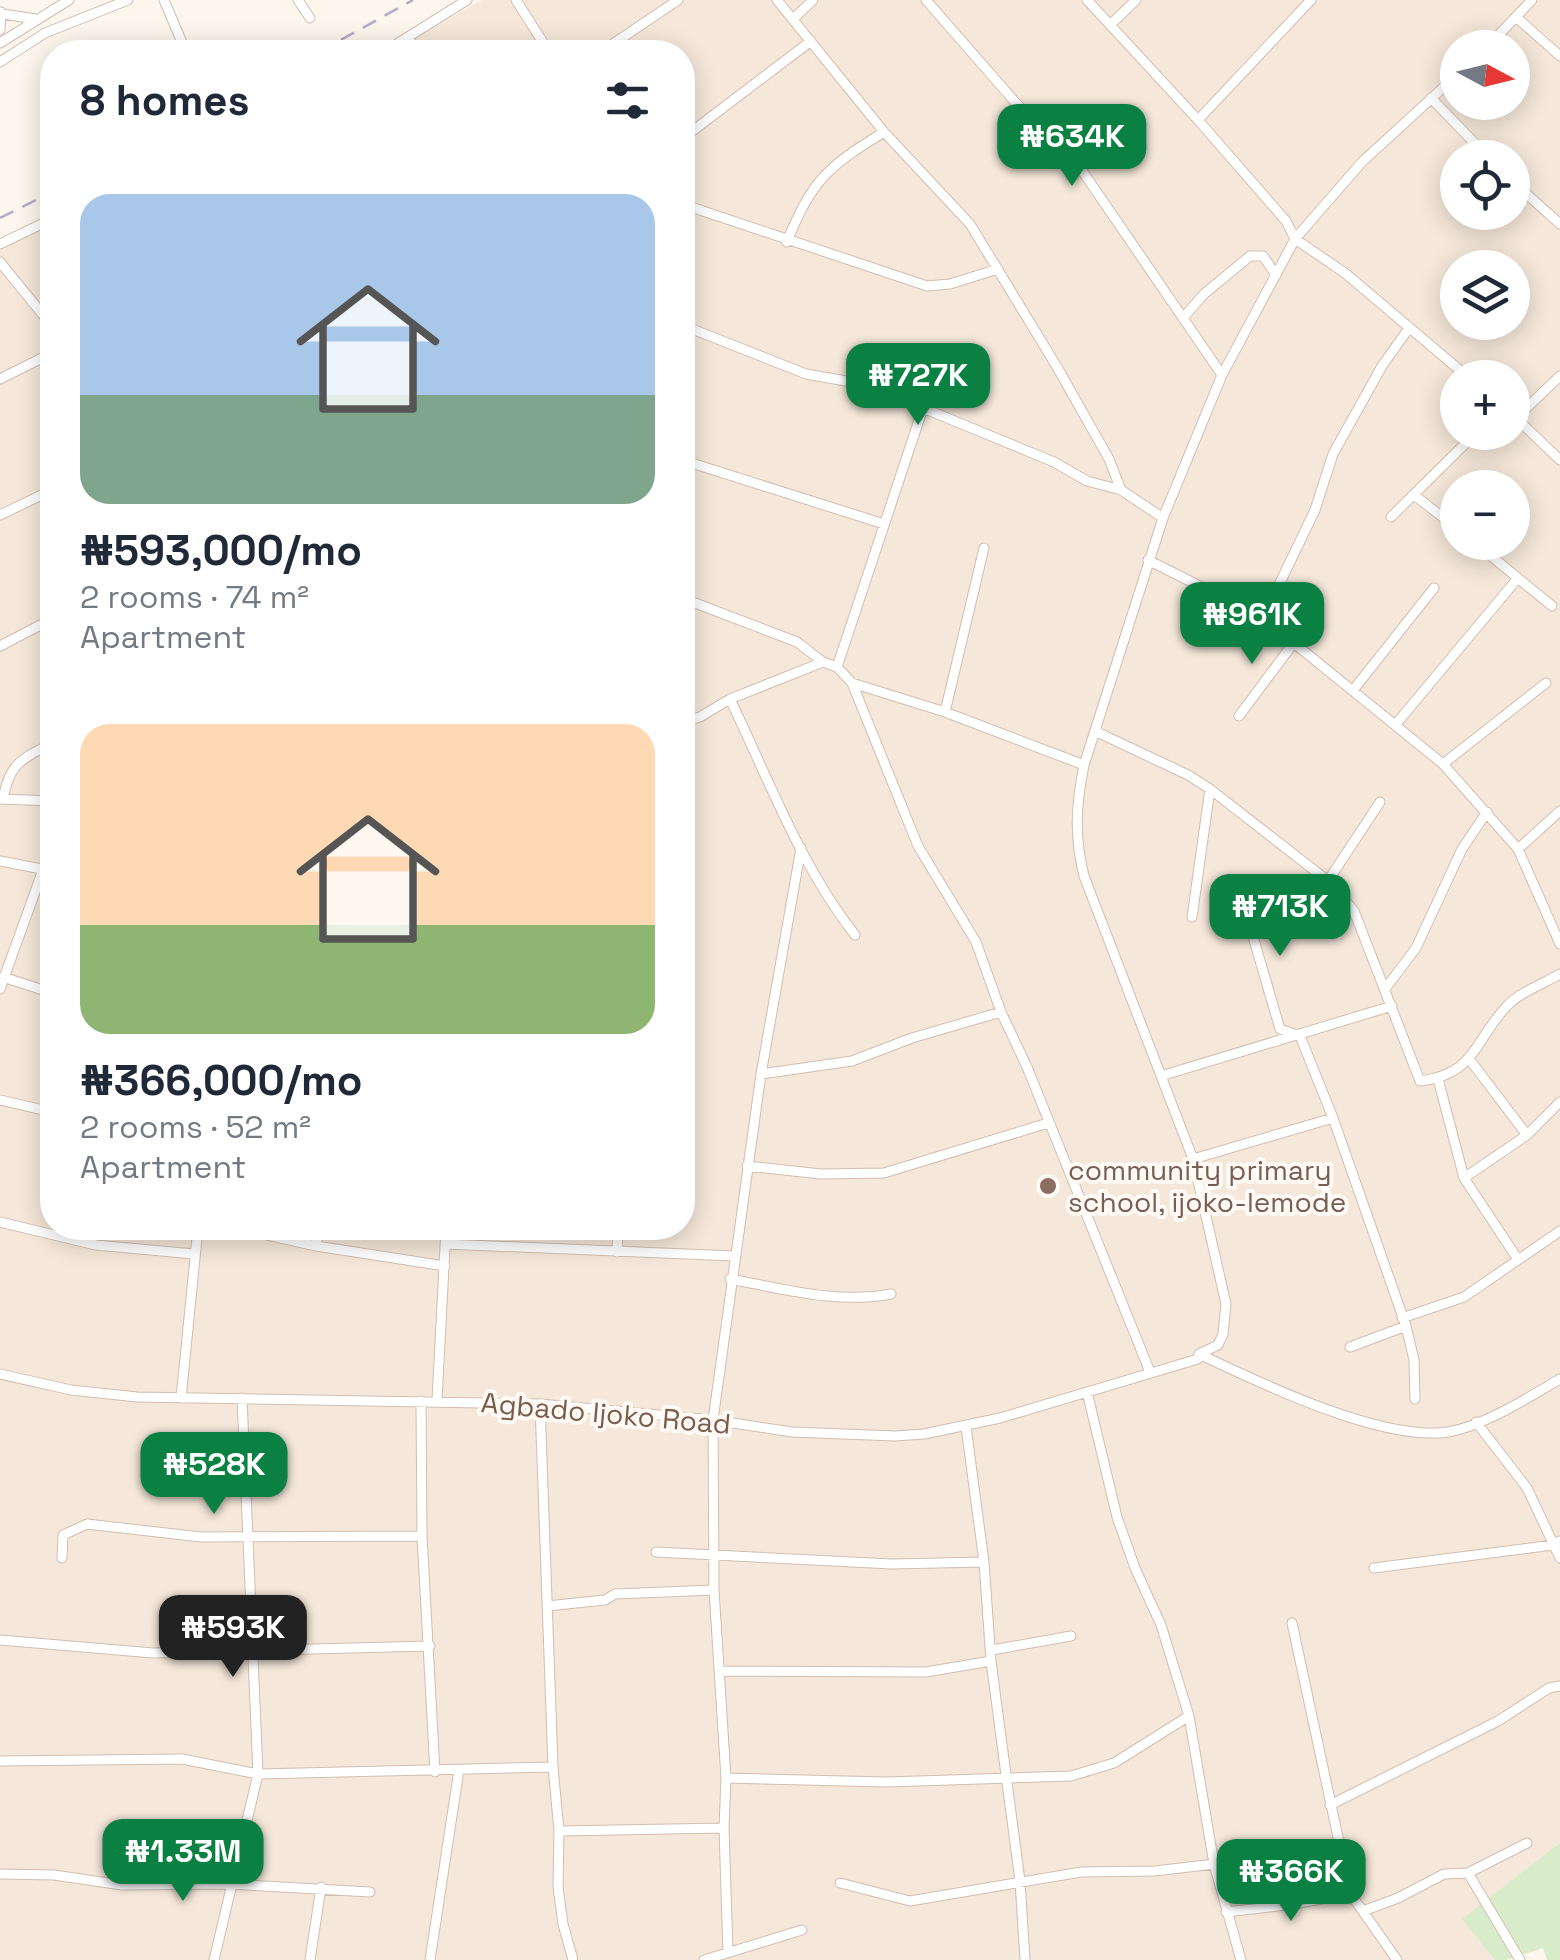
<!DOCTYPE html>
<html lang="en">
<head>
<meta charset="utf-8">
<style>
	body { margin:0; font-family:"Space Grotesk",sans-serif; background:#f6f6f7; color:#1f2937; height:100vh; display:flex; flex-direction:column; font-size:38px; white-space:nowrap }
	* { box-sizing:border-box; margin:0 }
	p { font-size:32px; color:#747a83 }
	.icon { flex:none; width:55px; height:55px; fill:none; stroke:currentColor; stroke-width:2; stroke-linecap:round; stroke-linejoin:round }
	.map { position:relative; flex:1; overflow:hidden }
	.details { position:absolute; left:40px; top:40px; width:655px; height:1200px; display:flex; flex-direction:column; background:#fff; border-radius:40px; box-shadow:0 5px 25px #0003 }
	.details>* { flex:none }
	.needle { width:65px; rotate:97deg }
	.tools { position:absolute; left:1440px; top:30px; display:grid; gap:20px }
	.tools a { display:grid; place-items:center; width:90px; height:90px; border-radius:50%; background:#fff; box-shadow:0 5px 25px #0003; font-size:50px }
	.price { position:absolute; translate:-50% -85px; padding:0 22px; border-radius:20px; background:#0b8043; color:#fff; font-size:32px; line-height:65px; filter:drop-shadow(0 2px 5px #0008) }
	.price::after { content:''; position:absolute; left:50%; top:60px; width:30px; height:22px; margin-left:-15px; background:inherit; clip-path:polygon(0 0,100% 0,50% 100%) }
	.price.selected { background:#222; color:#fff }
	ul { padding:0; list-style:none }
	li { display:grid; align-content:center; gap:20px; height:530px; padding:0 40px }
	li span { display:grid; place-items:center; height:310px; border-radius:30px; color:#555 }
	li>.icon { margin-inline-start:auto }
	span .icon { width:180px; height:180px; fill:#fffc; stroke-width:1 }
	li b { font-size:42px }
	h2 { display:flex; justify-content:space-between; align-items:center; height:120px; padding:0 40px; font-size:42px }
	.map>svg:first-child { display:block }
	.residential { fill:#f5e8da; fill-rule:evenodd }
	.green { fill:#d8ecc9 }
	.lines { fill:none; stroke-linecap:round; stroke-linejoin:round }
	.minor-casing { stroke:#d1beb0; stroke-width:11 }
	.minor { stroke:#fff; stroke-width:9 }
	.rail { stroke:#b9a8c9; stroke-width:2.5; stroke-dasharray:15 10; stroke-linecap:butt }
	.education-dot { fill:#8d6e63; stroke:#fffaf3; stroke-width:4 }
	.labels { text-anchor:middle; stroke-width:8; stroke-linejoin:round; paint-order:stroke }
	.education-label { font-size:28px; fill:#785e54; stroke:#fffaf3; text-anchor:start }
	.street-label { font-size:28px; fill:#7a5c4d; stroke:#fffaf3 }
</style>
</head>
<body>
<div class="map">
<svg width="1560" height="1960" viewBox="0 0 1560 1960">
	<rect width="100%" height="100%" fill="#fdf6ec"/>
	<path class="residential" d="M482,0H1560V1843L1463,1919L1495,1960H0V250L52,225V1228H682V52H391ZM1458,48H1512V102H1458ZM1458,158H1512V212H1458ZM1458,268H1512V322H1458ZM1458,378H1512V432H1458ZM1458,488H1512V542H1458Z"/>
	<path class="green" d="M1560,1843V1960H1547L1543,1948L1506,1960H1495L1462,1919Z"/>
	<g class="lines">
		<g class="minor-casing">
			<path id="minor" d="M164,0L186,52
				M298,0L310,18
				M516,0L549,52
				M777,0L884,132L970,224L1057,367L1109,459L1121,490
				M926,0L1015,102L1083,172L1222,375
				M1087,0L1198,120L1286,221L1295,239L1345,273L1469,378
				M3,14L35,19
				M1516,17L1560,56
				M794,18L813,0
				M1110,25L1136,0
				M0,30L1,12
				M409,39L417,52
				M0,43L69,0
				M1486,48L1532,0
				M384,52L467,0
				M601,52L678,0
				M0,62L45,33L128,0
				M1431,98L1489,158
				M1198,120L1311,0
				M682,139L811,41
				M1512,181L1560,224
				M682,204L927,286L950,284L998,269
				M787,242C811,180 829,166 884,132
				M0,244L52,219
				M0,262L52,326
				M1183,318L1204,294L1250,256H1263L1276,275
				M682,325L806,374L846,381L923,408L1054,462L1087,481L1121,490L1163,518
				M0,379L52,353
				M1512,414L1560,460
				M1517,417L1560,376
				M682,460L884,524
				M1414,495L1458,529
				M0,515L52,490
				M1391,517L1477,432
				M1474,542L1552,606
				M1148,560L1263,618L1443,764L1518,849L1560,944
				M682,598L797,642L823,662L837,667L852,683L945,712L1084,765
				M1263,618L1315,510L1333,454L1382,366L1409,328
				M0,646L52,619
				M837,667L923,408
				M852,683L918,846L976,942L1001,1012L1027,1067L1150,1372
				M1354,689L1434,588
				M730,699C768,778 800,865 855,935
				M945,712L984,548
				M1239,716L1295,641
				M682,722L700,717L730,699L823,662
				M1396,724L1518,578
				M1097,732L1188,775L1210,789L1328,881L1354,911L1420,1081C1476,1074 1474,1041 1506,1007C1518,993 1543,984 1560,974
				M1443,764L1546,683
				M0,799L52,801
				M3,799C10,762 21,760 52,743
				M682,820L683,818
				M1518,849L1560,811
				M0,861L52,871
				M1328,881L1380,802
				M1242,899L1280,1029L1300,1036L1333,1118L1406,1326L1414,1360L1415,1399
				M1192,917L1210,789
				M3,977L52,993
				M0,989L52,845
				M1385,989L1416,948L1462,849L1487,812
				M1470,1060L1527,1135L1560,1102
				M761,1074L852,1061L912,1038L1001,1012
				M1161,1076L1392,1006
				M1438,1079L1464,1178L1517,1258
				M0,1100L52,1112
				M1193,1159L1333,1118
				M747,1166L821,1174L884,1173L1048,1123
				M1464,1178L1527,1135
				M0,1222L96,1245L194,1254
				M236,1228L316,1246L445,1266
				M445,1244L734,1256
				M316,1246L319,1228
				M617,1252L618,1228
				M730,1279C784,1289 837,1304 891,1294
				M1402,1318L1464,1297L1560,1231
				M1350,1347L1406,1326
				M1199,1354C1260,1383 1382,1442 1448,1432C1484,1426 1529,1397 1560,1379
				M0,1374L71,1390L137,1397L540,1404L713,1420L792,1432L895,1436L924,1434L1000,1418L1198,1359L1199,1354L1218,1345L1223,1334L1226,1304L1193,1159L1084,876C1074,836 1076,805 1084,765L1163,518L1222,375L1295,239L1362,162L1458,74
				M1087,1392L1117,1517L1135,1568L1161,1625L1189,1716L1214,1864L1241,1960
				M181,1398L198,1228
				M437,1400L446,1228
				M421,1401L422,1536L435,1772
				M540,1404L553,1767L559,1831L558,1887L563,1924L573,1960
				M1476,1422L1527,1488L1560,1558
				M966,1427L984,1562L991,1661L1020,1881L1025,1960
				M656,1552L892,1564L984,1562
				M62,1558L63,1535L87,1524L201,1537L422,1536
				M1374,1568L1553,1545L1560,1541
				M547,1606L605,1600L615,1594L714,1590
				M1292,1623L1350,1893L1397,1960
				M0,1640L153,1653L430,1646
				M992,1650L1071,1636
				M719,1671L926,1672L991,1661
				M0,1761L182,1759L258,1774L553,1767
				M726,1778L887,1782L1071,1776L1114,1763L1189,1716
				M1330,1805L1498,1721L1549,1688L1560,1686
				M559,1831L724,1828
				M1468,1873L1520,1960
				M0,1874L54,1875L122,1885L229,1884L370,1892
				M840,1883L910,1901L1081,1872L1155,1871L1214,1864
				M1363,1911L1398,1898L1444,1874L1468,1873L1527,1843
				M1226,1912L1295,1904L1350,1893
				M728,1953L724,1828L726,1778L714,1590L713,1420L761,1074L801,848
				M214,1960L258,1774L242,1398
				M310,1960L321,1887
				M430,1960L459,1770
				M704,1960L802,1930"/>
		</g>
		<use href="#minor" class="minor"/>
		<path class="rail" d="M319,52L413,0
			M0,218L52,192"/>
	</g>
	<circle class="education-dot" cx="1048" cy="1186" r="10"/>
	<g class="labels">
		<g class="education-label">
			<text x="1068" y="1180">community primary<tspan x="1068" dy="32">school, ijoko-lemode</tspan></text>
		</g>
		<g class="street-label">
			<text transform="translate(606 1413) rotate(5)" y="10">Agbado Ijoko Road</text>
		</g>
	</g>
</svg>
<div class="tools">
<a><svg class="needle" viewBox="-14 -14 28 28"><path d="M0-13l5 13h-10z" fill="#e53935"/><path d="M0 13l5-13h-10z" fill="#747a83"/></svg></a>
<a><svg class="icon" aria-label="locate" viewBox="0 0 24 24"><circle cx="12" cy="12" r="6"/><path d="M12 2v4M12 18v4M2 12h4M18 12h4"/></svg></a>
<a><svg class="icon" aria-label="layers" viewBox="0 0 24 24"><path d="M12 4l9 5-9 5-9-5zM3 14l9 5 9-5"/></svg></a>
<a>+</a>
<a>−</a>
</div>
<b class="price" style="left:1072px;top:189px">₦634K</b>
<b class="price" style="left:918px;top:428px">₦727K</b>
<b class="price" style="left:1252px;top:667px">₦961K</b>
<b class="price" style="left:1280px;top:959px">₦713K</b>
<b class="price" style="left:214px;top:1517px">₦528K</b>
<b class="price selected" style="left:233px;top:1680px">₦593K</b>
<b class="price" style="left:183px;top:1904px">₦1.33M</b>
<b class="price" style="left:1291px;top:1924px">₦366K</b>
<section class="details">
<h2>8 homes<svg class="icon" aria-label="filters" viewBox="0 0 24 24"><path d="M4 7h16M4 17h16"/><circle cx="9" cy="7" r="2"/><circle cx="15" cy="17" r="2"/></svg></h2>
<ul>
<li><span style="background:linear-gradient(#a9c7e8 65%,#7fa58c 0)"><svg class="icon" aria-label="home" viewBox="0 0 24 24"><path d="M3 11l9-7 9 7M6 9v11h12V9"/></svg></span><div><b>₦593,000/mo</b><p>2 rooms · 74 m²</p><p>Apartment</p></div></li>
<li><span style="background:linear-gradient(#ffd9b3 65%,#8fb573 0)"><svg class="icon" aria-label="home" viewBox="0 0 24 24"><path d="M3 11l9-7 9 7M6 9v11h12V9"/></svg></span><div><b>₦366,000/mo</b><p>2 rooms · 52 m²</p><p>Apartment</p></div></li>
</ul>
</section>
</div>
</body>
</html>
